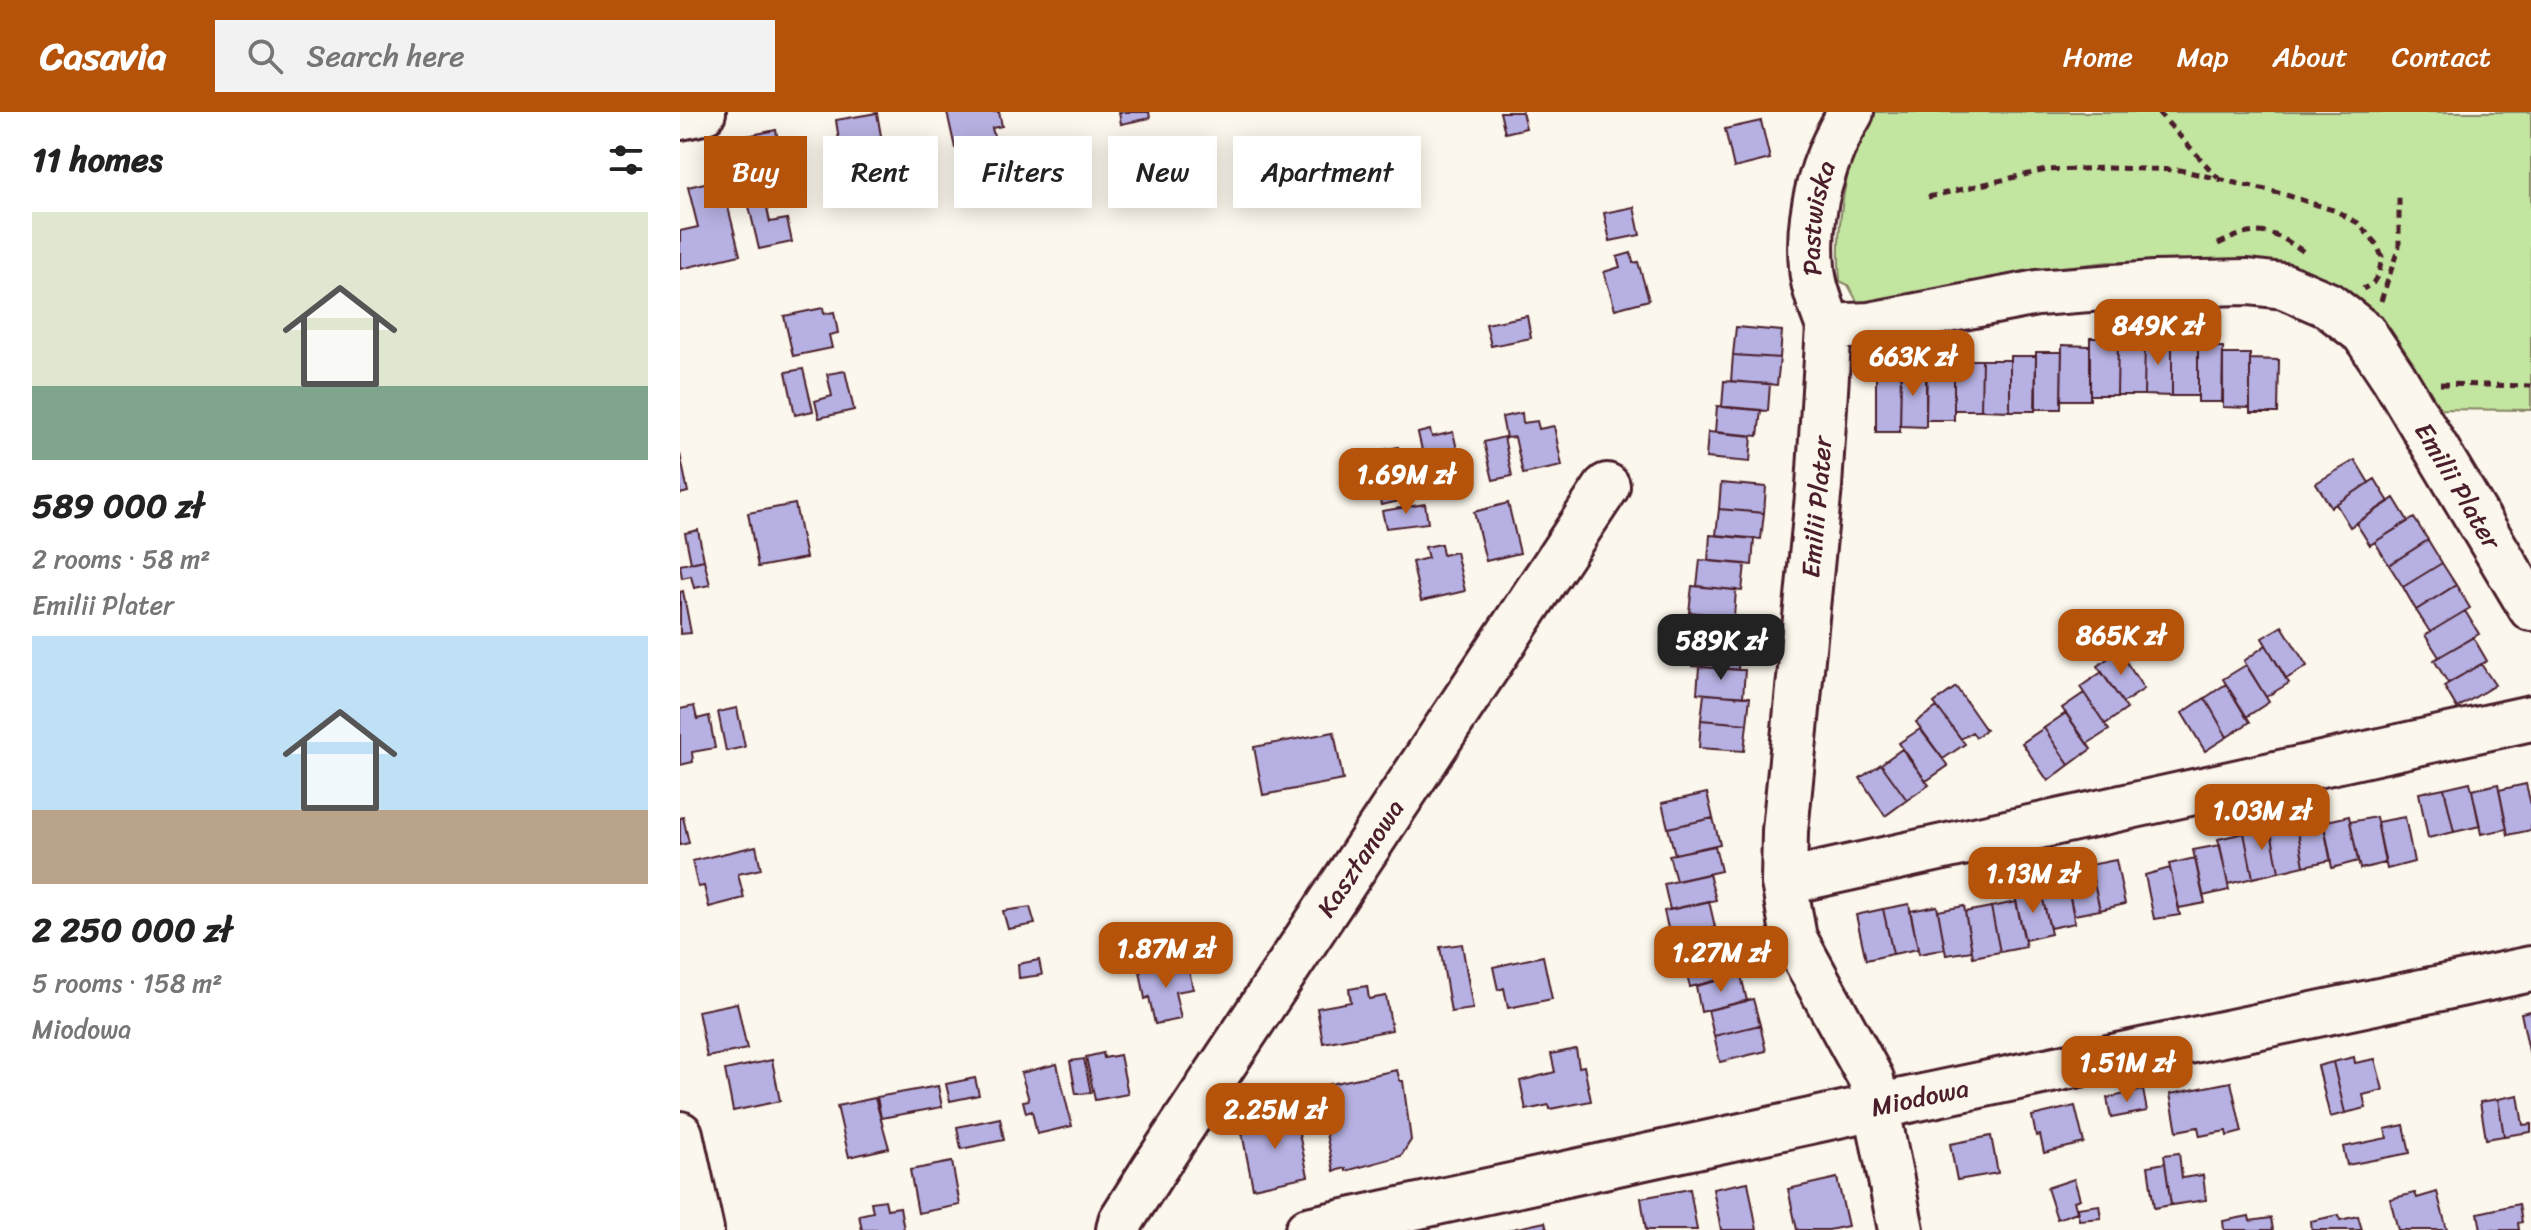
<!DOCTYPE html>
<html lang="en">
<head>
<meta charset="utf-8">
<style>
	body { margin:0; font-family:Sriracha,sans-serif; background:#f2f2f2; color:#222; height:100vh; display:flex; flex-direction:column; font-size:30px; white-space:nowrap }
	* { box-sizing:border-box; margin:0 }
	p { font-size:26px; color:#767676 }
	.icon { flex:none; width:44px; height:44px; fill:none; stroke:currentColor; stroke-width:2; stroke-linecap:round; stroke-linejoin:round }
	.map { position:relative; flex:1; overflow:hidden }
	.side { display:flex; flex-direction:column; background:#fff; width:680px }
	.side>* { flex:none }
	.guide { position:absolute; left:24px; top:24px; width:760px; height:72px; display:flex; gap:16px }
	.price { position:absolute; translate:-50% -68px; padding:0 18px; border-radius:16px; background:#b45309; color:#fff; font-size:26px; line-height:52px; filter:drop-shadow(0 2px 4px #0008) }
	.price::after { content:''; position:absolute; left:50%; top:48px; width:24px; height:18px; margin-left:-12px; background:inherit; clip-path:polygon(0 0,100% 0,50% 100%) }
	.price.selected { background:#222; color:#fff }
	ul { padding:0; list-style:none }
	li { display:grid; align-content:center; gap:16px; height:424px; padding:0 32px }
	li span { display:grid; place-items:center; height:248px; border-radius:0px; color:#555 }
	li>.icon { margin-inline-start:auto }
	span .icon { width:144px; height:144px; fill:#fffc; stroke-width:1 }
	li b { font-size:34px }
	h2 { display:flex; justify-content:space-between; align-items:center; height:96px; padding:0 32px; font-size:34px }
	.tag { padding:0 28px; border-radius:0px; background:#fff; box-shadow:0 4px 20px #0003; font-size:28px; line-height:72px }
	.tag.selected { background:#b45309; color:#fff }
	header { display:flex; align-items:center; gap:48px; box-sizing:border-box; height:112px; padding:0 40px; background:#b45309; color:#fff }
	header strong { font-size:38px }
	nav { display:flex; gap:44px; margin-inline-start:auto; font-size:28px }
	.search { width:560px; height:72px; background:#f2f2f2; display:flex; align-items:center; gap:20px; box-sizing:border-box; padding:0 28px; border-radius:0px; color:#767676; font-size:30px }
	main { display:flex; flex:1; min-height:0 }
	.map>svg:first-child { display:block }
	.green { fill:#c2e59f; stroke:#868265; stroke-width:2 }
	.building { fill:#b6b1e2; stroke:#4a1f2b; stroke-width:2 }
	.lines { fill:none; stroke-linecap:round; stroke-linejoin:round }
	.minor-casing { stroke:#4a1f2b; stroke-width:50 }
	.path { stroke:#4a1f2b; stroke-width:5; stroke-dasharray:8 6; stroke-linecap:butt }
	.minor { stroke:#fbf7ec; stroke-width:44 }
	.labels { text-anchor:middle; stroke-width:8; stroke-linejoin:round; paint-order:stroke }
	.street-label { font-size:26px; fill:#4a1f2b; stroke:#fbf7ec }
</style>
</head>
<body>
<header>
<strong>Casavia</strong>
<div class="search"><svg class="icon" aria-label="search" viewBox="0 0 24 24"><circle cx="10" cy="10" r="6"/><path d="M15 15l6 6"/></svg>Search here</div>
<nav><a>Home</a><a>Map</a><a>About</a><a>Contact</a></nav>
</header>
<main>
<section class="side">
<h2>11 homes<svg class="icon" aria-label="filters" viewBox="0 0 24 24"><path d="M4 7h16M4 17h16"/><circle cx="9" cy="7" r="2"/><circle cx="15" cy="17" r="2"/></svg></h2>
<ul>
<li><span style="background:linear-gradient(#dfe7d0 70%,#7fa58c 0)"><svg class="icon" aria-label="home" viewBox="0 0 24 24"><path d="M3 11l9-7 9 7M6 9v11h12V9"/></svg></span><div><b>589 000 zł</b><p>2 rooms · 58 m²</p><p>Emilii Plater</p></div></li>
<li><span style="background:linear-gradient(#bfe0f5 70%,#b9a48a 0)"><svg class="icon" aria-label="home" viewBox="0 0 24 24"><path d="M3 11l9-7 9 7M6 9v11h12V9"/></svg></span><div><b>2 250 000 zł</b><p>5 rooms · 158 m²</p><p>Miodowa</p></div></li>
</ul>
</section>
<div class="map">
<svg width="1851" height="1118" viewBox="0 0 1851 1118">
	<rect width="100%" height="100%" fill="#fbf7ec"/>
	<filter id="ink" filterUnits="userSpaceOnUse"><feTurbulence type="fractalNoise" baseFrequency=".0125" numOctaves="2"/><feDisplacementMap in="SourceGraphic" scale="16" xChannelSelector="R" yChannelSelector="G"/><feConvolveMatrix kernelMatrix="1 2 1 2 8 2 1 2 1" color-interpolation-filters="sRGB"/></filter>
	<g filter="url(#ink)">
		<path class="green" d="M1186,0H1851V298L1750,297L1713,236L1506,151L1429,150L1339,160L1271,180L1183,200L1168,173L1160,169C1155,104 1166,61 1186,0Z"/>
		<path class="building" d="M267,0H319L322,14L312,16L315,28L275,36Z
			M439,0H469L470,6L441,12Z
			M820,0H842L846,16L825,21Z
			M197,1L204,41L192,43L194,51L181,53L180,46L162,49L156,8Z
			M1081,9L1090,47L1054,56L1045,17Z
			M96,18L99,34L109,33L112,52L103,54L105,64L66,72L57,26Z
			M450,32L453,46L463,44L471,81L443,87L431,36Z
			M343,41L351,78L329,82L326,69L331,68L326,44Z
			M41,67L60,143L0,157V119L18,115L8,75Z
			M85,87L90,110L107,107L112,130L79,137L68,90Z
			M954,95L960,123L930,129L924,101Z
			M951,141L953,151L958,150L969,188L935,197L924,160L940,155L937,145Z
			M143,196L144,202L154,200L158,221L149,223L152,236L113,244L104,204Z
			M847,204L851,226L811,234L806,212Z
			M1056,215L1102,219L1100,246L1053,243Z
			M1410,226H1438L1437,283H1410Z
			M1438,226L1465,227L1464,283H1437Z
			M1465,227H1492V284L1464,283Z
			M1492,227H1518V284H1492Z
			M1382,233L1410,234V288H1381Z
			M1518,235H1543L1542,290H1518Z
			M1356,240H1382L1381,297H1356Z
			M1543,242H1570V296L1543,295Z
			M1053,243L1100,246L1097,273L1051,269Z
			M1330,244H1356L1355,299H1330Z
			M1570,247L1599,248L1598,301H1570Z
			M1274,248H1302L1301,298H1274Z
			M1302,248H1330V299L1301,298Z
			M1247,252H1274V308H1246Z
			M123,257L133,299L115,303L106,260Z
			M1221,257H1246V315L1220,314Z
			M165,259L174,298L139,306L135,289L152,284L147,262Z
			M1196,263H1221L1220,320H1196Z
			M1044,269L1090,272L1088,299L1042,295Z
			M1037,294L1081,298L1078,324L1035,320Z
			M842,301L843,311L857,309L859,317L874,314L882,354L843,362L835,325L826,326L822,305Z
			M750,318L752,325L773,320L786,376L765,381L759,353L746,355L738,321Z
			M1028,320L1072,324L1070,350L1026,346Z
			M824,325L832,364L813,368L804,330Z
			M718,335L729,387L701,393L690,341Z
			M0,342L8,380L0,382Z
			M1675,348L1689,371L1651,395L1636,371Z
			M1695,367L1709,390L1670,415L1656,392Z
			M1041,371L1086,375L1084,401L1039,397Z
			M1714,386L1728,409L1690,433L1676,411Z
			M828,391L840,441L806,449L794,400Z
			M115,392L126,446L78,455L68,401Z
			M745,392L748,411L706,416L702,399Z
			M1039,397L1084,401L1081,427L1036,423Z
			M1734,406L1748,428L1709,453L1695,430Z
			M18,418L24,448L11,451L5,421Z
			M1030,423L1074,427L1072,453L1028,449Z
			M1748,428L1762,451L1723,475L1709,453Z
			M761,432L763,443L776,440L785,479L741,489L732,450L748,446L745,435Z
			M24,448L30,473L14,476L11,464L2,466L0,453Z
			M1020,448L1065,452L1062,479L1017,474Z
			M1762,451L1776,473L1736,498L1723,475Z
			M1776,473L1790,496L1750,520L1736,498Z
			M1012,474L1056,478L1054,505L1009,500Z
			M3,479L11,521L0,522V480Z
			M1785,499L1799,522L1759,545L1745,523Z
			M1009,500L1054,505L1051,531L1007,527Z
			M1602,514L1627,554L1606,567L1582,526Z
			M1793,525L1807,549L1768,571L1754,548Z
			M1015,528L1060,531L1058,558L1012,554Z
			M1586,533L1609,571L1586,585L1564,549Z
			M1439,539L1464,577L1443,591L1417,554Z
			M1801,552L1815,573L1777,596L1764,574Z
			M1566,553L1589,590L1566,605L1543,567Z
			M1019,555L1065,558L1063,585L1017,581Z
			M1422,560L1447,597L1425,612L1400,575Z
			M1546,572L1570,610L1547,625L1525,586Z
			M1276,575L1306,618L1296,625L1292,620L1281,627L1254,591Z
			M1404,581L1429,618L1407,632L1382,596Z
			M1024,582L1070,585L1067,612L1021,608Z
			M1525,586L1547,625L1525,639L1502,601Z
			M14,594L17,607L29,604L35,636L12,640L13,650L0,653V597Z
			M1257,595L1285,632L1263,647L1236,610Z
			M57,596L65,635L46,639L38,600Z
			M1386,601L1411,637L1389,653L1364,616Z
			M1021,608L1067,612L1064,639L1019,636Z
			M1364,616L1389,653L1368,669L1342,631Z
			M1240,617L1268,654L1246,669L1219,631Z
			M654,620L663,668L583,683L574,635Z
			M1222,637L1249,673L1227,688L1201,652Z
			M1201,652L1227,688L1205,704L1180,666Z
			M1790,670L1800,714L1774,720L1764,676Z
			M1818,672L1827,717L1801,722L1792,678Z
			M1846,672L1851,693V718L1828,723L1819,678Z
			M1764,676L1774,720L1748,726L1739,681Z
			M1027,681L1033,706L988,716L982,691Z
			M1642,703L1651,748L1624,754L1616,709Z
			M1669,704L1678,749L1652,756L1643,710Z
			M3,705L9,731L0,733V706Z
			M1696,705L1705,751L1680,757L1670,710Z
			M1725,705L1734,750L1707,757L1697,710Z
			M1033,706L1040,732L995,742L988,716Z
			M1616,709L1624,754L1599,760L1590,715Z
			M1590,715L1599,760L1573,766L1564,721Z
			M1564,721L1573,766L1548,772L1538,727Z
			M1540,733L1549,778L1523,784L1513,738Z
			M76,734L81,757L58,762L64,786L29,795L24,774L18,775L12,749Z
			M1035,734L1041,759L996,769L989,743Z
			M1515,746L1525,791L1499,796L1489,752Z
			M1436,748L1445,792L1420,798L1410,753Z
			M1410,753L1420,798L1394,803L1384,758Z
			M1490,756L1500,803L1474,807L1465,763Z
			M1029,762L1036,788L990,798L984,772Z
			M1386,766L1395,811L1370,816L1359,772Z
			M1361,779L1371,822L1345,828L1335,784Z
			M1029,789L1035,815L990,825L984,799Z
			M1336,790L1346,835L1320,840L1311,795Z
			M1229,792L1238,837L1213,842L1203,797Z
			M1257,794L1265,837L1239,842L1230,799Z
			M1284,794L1292,839L1266,843L1258,799Z
			M350,795L355,812L328,817L323,799Z
			M1311,795L1320,840L1293,845L1285,800Z
			M1203,797L1213,842L1186,848L1176,803Z
			M1035,815L1042,840L996,851L990,825Z
			M782,832L793,897L771,900L760,835Z
			M1048,839L1054,864L1010,875L1003,849Z
			M863,844L872,887L828,896L824,876L818,878L813,855Z
			M359,848L362,863L339,866L338,852Z
			M507,849L513,877L495,880L501,907L475,912L469,885L465,887L460,859Z
			M1061,863L1067,889L1021,900L1016,874Z
			M687,874L689,887L706,884L712,918L643,931L637,896L671,890L669,877Z
			M1073,887L1080,913L1034,924L1028,898Z
			M57,891L67,937L27,945L18,899Z
			M1851,899V943L1850,944L1841,901Z
			M1080,913L1086,939L1040,950L1034,924Z
			M896,937L899,955L904,954L911,989L870,997L869,993L846,998L840,969L875,960L871,942Z
			M423,941L424,946L440,943L448,982L415,988L406,945Z
			M1674,945L1675,951L1695,947L1703,978L1683,983L1686,996L1665,1001L1653,950Z
			M404,947L411,981L396,982L390,949Z
			M92,948L100,989L53,999L45,958Z
			M1653,950L1665,1001L1650,1005L1638,954Z
			M377,952L392,1014L357,1022L352,999L346,1001L343,989L349,988L341,961Z
			M717,958L720,969H723L731,1028L721,1044L666,1059V1056L654,1059L636,975Z
			M295,966L299,983L270,989L266,972Z
			M1551,970L1562,1020L1547,1024L1546,1019L1520,1024L1518,1015L1497,1019L1490,982Z
			M258,974L262,995L201,1006L197,985Z
			M1463,978L1467,999L1431,1006L1427,986Z
			M1838,983L1843,1013L1851,1012V1020L1824,1024L1818,987Z
			M195,986L209,1036L169,1045L157,994Z
			M1818,987L1824,1024L1806,1027L1800,990Z
			M1395,994L1404,1031L1364,1041L1360,1023L1356,1024L1352,1004Z
			M614,998L628,1064L573,1076L562,1021L587,1016L585,1004Z
			M320,1006L324,1028L281,1037L277,1015Z
			M1724,1013L1730,1041L1667,1053L1663,1035L1707,1026L1705,1017Z
			M1311,1024L1318,1061L1277,1068L1270,1032Z
			M1499,1041L1502,1066L1523,1063L1526,1088L1491,1093L1484,1043Z
			M272,1050L280,1093L238,1101L230,1058Z
			M1485,1051L1491,1093L1474,1096L1468,1054Z
			M1157,1066L1168,1114L1149,1118H1117L1108,1077Z
			M1394,1067L1400,1087L1394,1089L1397,1100L1377,1107L1367,1076Z
			M1068,1070L1077,1118H1041L1033,1077Z
			M1010,1077L1017,1118H966L961,1086Z
			M1757,1080L1767,1118H1718L1710,1087L1735,1081L1737,1086Z
			M205,1088L207,1097L220,1095L224,1118H182L179,1103L193,1100L191,1090Z
			M1839,1092L1842,1110L1838,1111L1839,1118H1801L1798,1101Z
			M1419,1093L1421,1106L1399,1108L1397,1096Z
			M1659,1103L1660,1108L1678,1104L1682,1118H1632L1631,1109Z
			M1569,1104L1570,1109L1591,1106L1593,1118H1544L1543,1109Z
			M865,1110L867,1118H828Z"/>
		<g class="lines">
			<g class="minor-casing">
				<g id="minor">
					<path d="M0,5L23,0"/>
					<path id="s1" d="M1149,215C1142,196 1133,175 1132,155C1127,100 1143,46 1171,0"/>
					<path d="M1104,770L1851,606"/>
					<path d="M0,1022L21,1118"/>
					<path id="s2" d="M439,1118L441,1109L474,1057L927,374"/>
					<path id="s3" d="M628,1118L1195,995L1851,857"/>
					<path id="s4" d="M1221,1118L1191,967L1114,826L1104,770L1105,719L1139,374L1149,215L1189,213L1357,181L1474,172L1568,170L1604,174L1648,193L1684,221L1714,266L1851,496"/>
				</g>
			</g>
			<path class="path" d="M1478,0L1538,66
				M1248,85L1366,58L1429,56L1500,58L1603,82L1656,99L1678,111L1697,133L1702,145L1699,161L1693,171L1683,177
				M1538,132C1577,113 1592,117 1627,142
				M1701,189L1719,134V81
				M1760,272L1851,274"/>
			<use href="#minor" class="minor"/>
		</g>
	</g>
	<g class="labels">
		<g class="street-label">
			<text dy="9" stroke="none"><textPath href="#s1" startOffset="112">Pastwiska</textPath></text>
			<text dy="9" stroke="none"><textPath href="#s4" startOffset="1660">Emilii Plater</textPath></text>
			<text dy="9" stroke="none"><textPath href="#s4" startOffset="748">Emilii Plater</textPath></text>
			<text dy="9" stroke="none"><textPath href="#s2" startOffset="444">Kasztanowa</textPath></text>
			<text dy="9" stroke="none"><textPath href="#s3" startOffset="626">Miodowa</textPath></text>
		</g>
	</g>
</svg>
<b class="price" style="left:1478px;top:255px">849K zł</b>
<b class="price" style="left:1233px;top:286px">663K zł</b>
<b class="price" style="left:726px;top:404px">1.69M zł</b>
<b class="price" style="left:1441px;top:565px">865K zł</b>
<b class="price selected" style="left:1041px;top:570px">589K zł</b>
<b class="price" style="left:1582px;top:740px">1.03M zł</b>
<b class="price" style="left:1353px;top:803px">1.13M zł</b>
<b class="price" style="left:486px;top:878px">1.87M zł</b>
<b class="price" style="left:1041px;top:882px">1.27M zł</b>
<b class="price" style="left:1447px;top:992px">1.51M zł</b>
<b class="price" style="left:595px;top:1039px">2.25M zł</b>
<div class="guide">
<a class="tag selected">Buy</a>
<a class="tag">Rent</a>
<a class="tag">Filters</a>
<a class="tag">New</a>
<a class="tag">Apartment</a>
</div>
</div>
</main>
</body>
</html>
